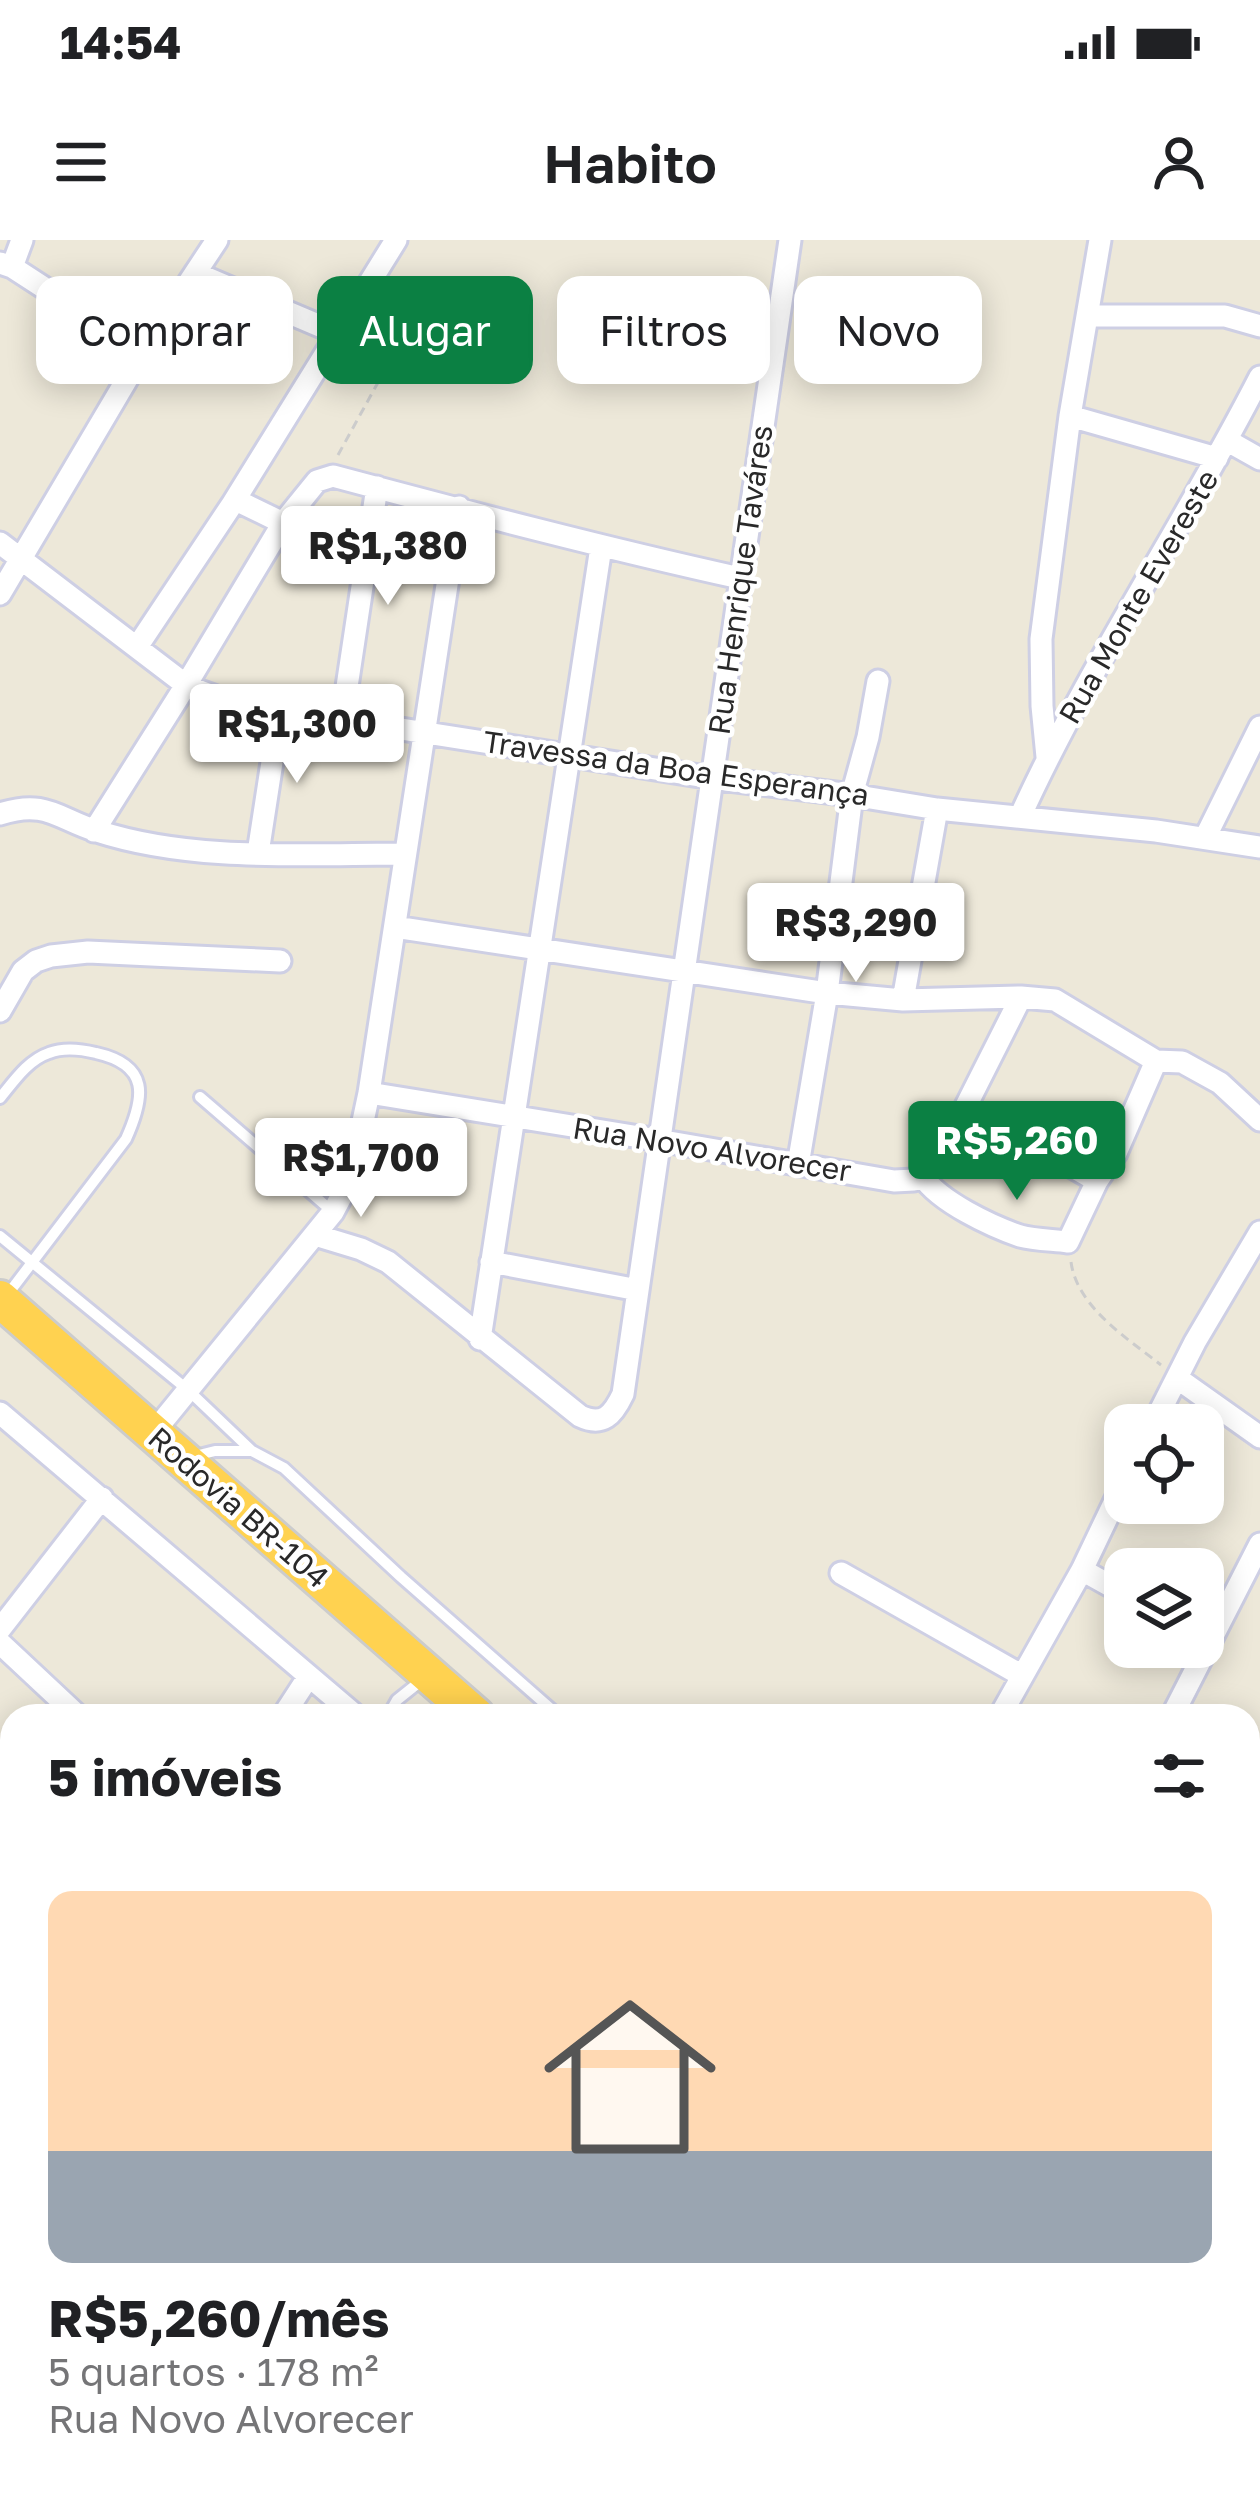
<!DOCTYPE html>
<html lang="pt">
<head>
<meta charset="utf-8">
<style>
	body { margin:0; font-family:"Golos Text",sans-serif; background:#f6f6f6; color:#202124; height:100vh; display:flex; flex-direction:column; font-size:45px; white-space:nowrap }
	* { box-sizing:border-box; margin:0 }
	p { font-size:39px; color:#757577 }
	.icon { flex:none; width:66px; height:66px; fill:none; stroke:currentColor; stroke-width:2; stroke-linecap:round; stroke-linejoin:round }
	.map { position:relative; flex:1; overflow:hidden }
	.side { position:absolute; left:0px; top:1464px; width:1260px; height:807px; display:flex; flex-direction:column; background:#fff; border-radius:36px 36px 0 0; box-shadow:0 6px 30px #0003 }
	.side>* { flex:none }
	.top-card { position:absolute; left:36px; top:36px; width:1188px; height:108px; display:flex; gap:24px }
	.fabs { position:absolute; left:1104px; top:1164px; display:grid; gap:24px }
	.fabs a { display:grid; place-items:center; width:120px; height:120px; border-radius:24px; background:#fff; box-shadow:0 6px 30px #0003; font-size:60px }
	.price { position:absolute; translate:-50% -102px; padding:0 27px; border-radius:12px; background:#fff; color:#222; font-size:39px; line-height:78px; filter:drop-shadow(0 3px 6px #0008) }
	.price::after { content:''; position:absolute; left:50%; top:72px; width:36px; height:27px; margin-left:-18px; background:inherit; clip-path:polygon(0 0,100% 0,50% 100%) }
	.price.active { background:#0b8043; color:#fff }
	ul { padding:0; list-style:none }
	li { display:grid; align-content:center; gap:24px; height:636px; padding:0 48px }
	li+li { border-top:3px solid #e0e0e0 }
	li span { display:grid; place-items:center; height:372px; border-radius:24px; color:#555 }
	li>.icon { margin-inline-start:auto }
	span .icon { width:216px; height:216px; fill:#fffc; stroke-width:1 }
	li b { font-size:51px }
	h2 { display:flex; justify-content:space-between; align-items:center; height:144px; padding:0 48px; font-size:51px }
	.pill { padding:0 42px; border-radius:24px; background:#fff; box-shadow:0 6px 30px #0003; font-size:42px; line-height:108px }
	.pill.active { background:#0b8043; color:#fff }
	.status { display:flex; justify-content:space-between; align-items:center; height:84px; padding:0 60px; background:#fff; direction:ltr }
	.status svg { height:33px; fill:currentColor }
	header { display:flex; justify-content:space-between; align-items:center; height:156px; padding:0 48px; background:#fff; font-size:54px; font-weight:600 }
	.map>svg:first-child { display:block }
	.lines { fill:none; stroke-linecap:round; stroke-linejoin:round }
	.service-casing { stroke:#cecfe4; stroke-width:16 }
	.minor-casing { stroke:#cecfe4; stroke-width:27 }
	.trunk-casing { stroke:#ccc; stroke-width:42 }
	.path { stroke:#ccc; stroke-width:3; stroke-dasharray:9 6; stroke-linecap:butt }
	.service { stroke:#fff; stroke-width:10 }
	.minor { stroke:#fff; stroke-width:21 }
	.trunk { stroke:#ffd250; stroke-width:36 }
	.labels { text-anchor:middle; stroke-width:9; stroke-linejoin:round; paint-order:stroke }
	.street-label { font-size:30px; fill:#292929; stroke:#fff }
</style>
</head>
<body>
<div class="status"><b>14:54</b><svg viewBox="0 0 49 12"><path d="M0 12V9h3v3zM5 12V6h3v6zM10 12V3h3v9zM15 12V0h3v12zM26 1h20v11H26zM47 4h2v5h-2z"/></svg></div>
<header><svg class="icon" aria-label="menu" viewBox="0 0 24 24"><path d="M4 6h16M4 12h16M4 18h16"/></svg>Habito<svg class="icon" aria-label="person" viewBox="0 0 24 24"><circle cx="12" cy="8" r="4"/><path d="M4 21q1-7 8-7t8 7"/></svg></header>
<div class="map">
<svg width="1260" height="2270" viewBox="0 0 1260 2270">
	<rect width="100%" height="100%" fill="#ede8d9"/>
	<g class="lines">
		<g class="service-casing">
			<path id="service" d="M200,857L333,972
				M0,858C14,841 28,820 49,813C64,807 80,809 96,813C150,825 145,857 126,899L8,1054
				M0,996L188,1150L252,1211
				M195,1216L215,1211H252L284,1228L401,1337L559,1476
				M388,1476L397,1460L422,1440
				M1248,1897L1260,1878"/>
		</g>
		<g class="minor-casing">
			<path id="minor" d="M0,23L12,27L143,112
				M12,27L22,0
				M195,33L339,94
				M1087,76H1225L1260,86
				M1070,176L1217,218
				M1228,201L1260,219
				M233,263L396,0
				M0,303L186,445C217,460 246,467 280,470L712,538L852,555L937,569L1156,591L1260,607
				M0,354L143,112L217,0
				M137,407L233,263L240,262L283,283
				M342,480L377,247
				M1047,517L1042,466L1041,399L1070,176L1100,0
				M0,574C46,559 58,579 97,591C192,622 305,614 404,614
				M1020,577C1089,425 1184,286 1260,137
				M94,591L186,445L283,283L317,241L333,236C468,272 604,308 740,338
				M1205,598L1260,487
				M258,613L280,470
				M395,687L827,753L903,760L1021,757L1055,760L1156,821L1182,822L1220,843L1260,880
				M903,760L937,569
				M0,771L23,731L36,721L51,716L88,712L280,721
				M369,853L658,900L894,941L914,940L923,937L964,870L1021,757
				M964,870L992,881L1097,941L1116,913L1156,821
				M798,925L827,753L852,555L868,497L878,441
				M923,937C940,962 991,986 1020,996C1035,1000 1053,1000 1068,1002L1097,941
				M315,995L361,1009L388,1022L580,1176C603,1187 613,1175 623,1154L790,0
				M491,1022L638,1050
				M480,1099L601,307
				M1177,1138L1260,1197
				M0,1173L356,1476
				M1153,1185L1195,1102L1260,992
				M153,1193L333,972L351,938L369,853L459,267
				M1082,1330L1125,1354
				M841,1333L1021,1435
				M0,1389L102,1258
				M0,1403L78,1476
				M283,1476L309,1436
				M1000,1476L1082,1330L1125,1240
				M1172,1476L1260,1304
				M0,1609L12,1620
				M1248,1671L1260,1649
				M0,1898L12,1885
				M0,2106L12,2112
				M1248,2126L1260,2105
				M296,2259L317,2270
				M1225,2259L1237,2270
				M142,2270L148,2259
				M502,2270L508,2259
				M707,2270L713,2259
				M838,2270L844,2259
				M1194,2270L1199,2259"/>
		</g>
		<g class="trunk-casing">
			<path id="trunk" d="M0,1059L476,1476
				M1248,2157L1260,2167"/>
		</g>
		<path class="path" d="M338,215L381,137L390,128L423,124L480,100L532,89
			M1071,1022C1077,1067 1127,1098 1161,1125"/>
		<use href="#service" class="service"/>
		<use href="#minor" class="minor"/>
		<use href="#trunk" class="trunk"/>
	</g>
	<g class="labels">
		<g class="street-label">
			<text transform="translate(741 340) rotate(-82)" y="10">Rua Henrique Taváres</text>
			<text transform="translate(1139 357) rotate(-60)" y="10">Rua Monte Evereste</text>
			<text transform="translate(676 529) rotate(8)" y="10">Travessa da Boa Esperança</text>
			<text transform="translate(712 910) rotate(9)" y="10">Rua Novo Alvorecer</text>
			<text transform="translate(238 1268) rotate(41)" y="10">Rodovia BR-104</text>
		</g>
	</g>
</svg>
<div class="fabs">
<a><svg class="icon" aria-label="locate" viewBox="0 0 24 24"><circle cx="12" cy="12" r="6"/><path d="M12 2v4M12 18v4M2 12h4M18 12h4"/></svg></a>
<a><svg class="icon" aria-label="layers" viewBox="0 0 24 24"><path d="M12 4l9 5-9 5-9-5zM3 14l9 5 9-5"/></svg></a>
</div>
<b class="price" style="left:388px;top:368px">R$1,380</b>
<b class="price" style="left:297px;top:546px">R$1,300</b>
<b class="price" style="left:856px;top:745px">R$3,290</b>
<b class="price active" style="left:1017px;top:963px">R$5,260</b>
<b class="price" style="left:361px;top:980px">R$1,700</b>
<div class="top-card">
<a class="pill">Comprar</a>
<a class="pill active">Alugar</a>
<a class="pill">Filtros</a>
<a class="pill">Novo</a>
</div>
<section class="side">
<h2>5 imóveis<svg class="icon" aria-label="filters" viewBox="0 0 24 24"><path d="M4 7h16M4 17h16"/><circle cx="9" cy="7" r="2"/><circle cx="15" cy="17" r="2"/></svg></h2>
<ul>
<li><span style="background:linear-gradient(#ffd9b3 70%,#9aa5b1 0)"><svg class="icon" aria-label="home" viewBox="0 0 24 24"><path d="M3 11l9-7 9 7M6 9v11h12V9"/></svg></span><div><b>R$5,260/mês</b><p>5 quartos · 178 m²</p><p>Rua Novo Alvorecer</p></div></li>
</ul>
</section>
</div>
</body>
</html>
